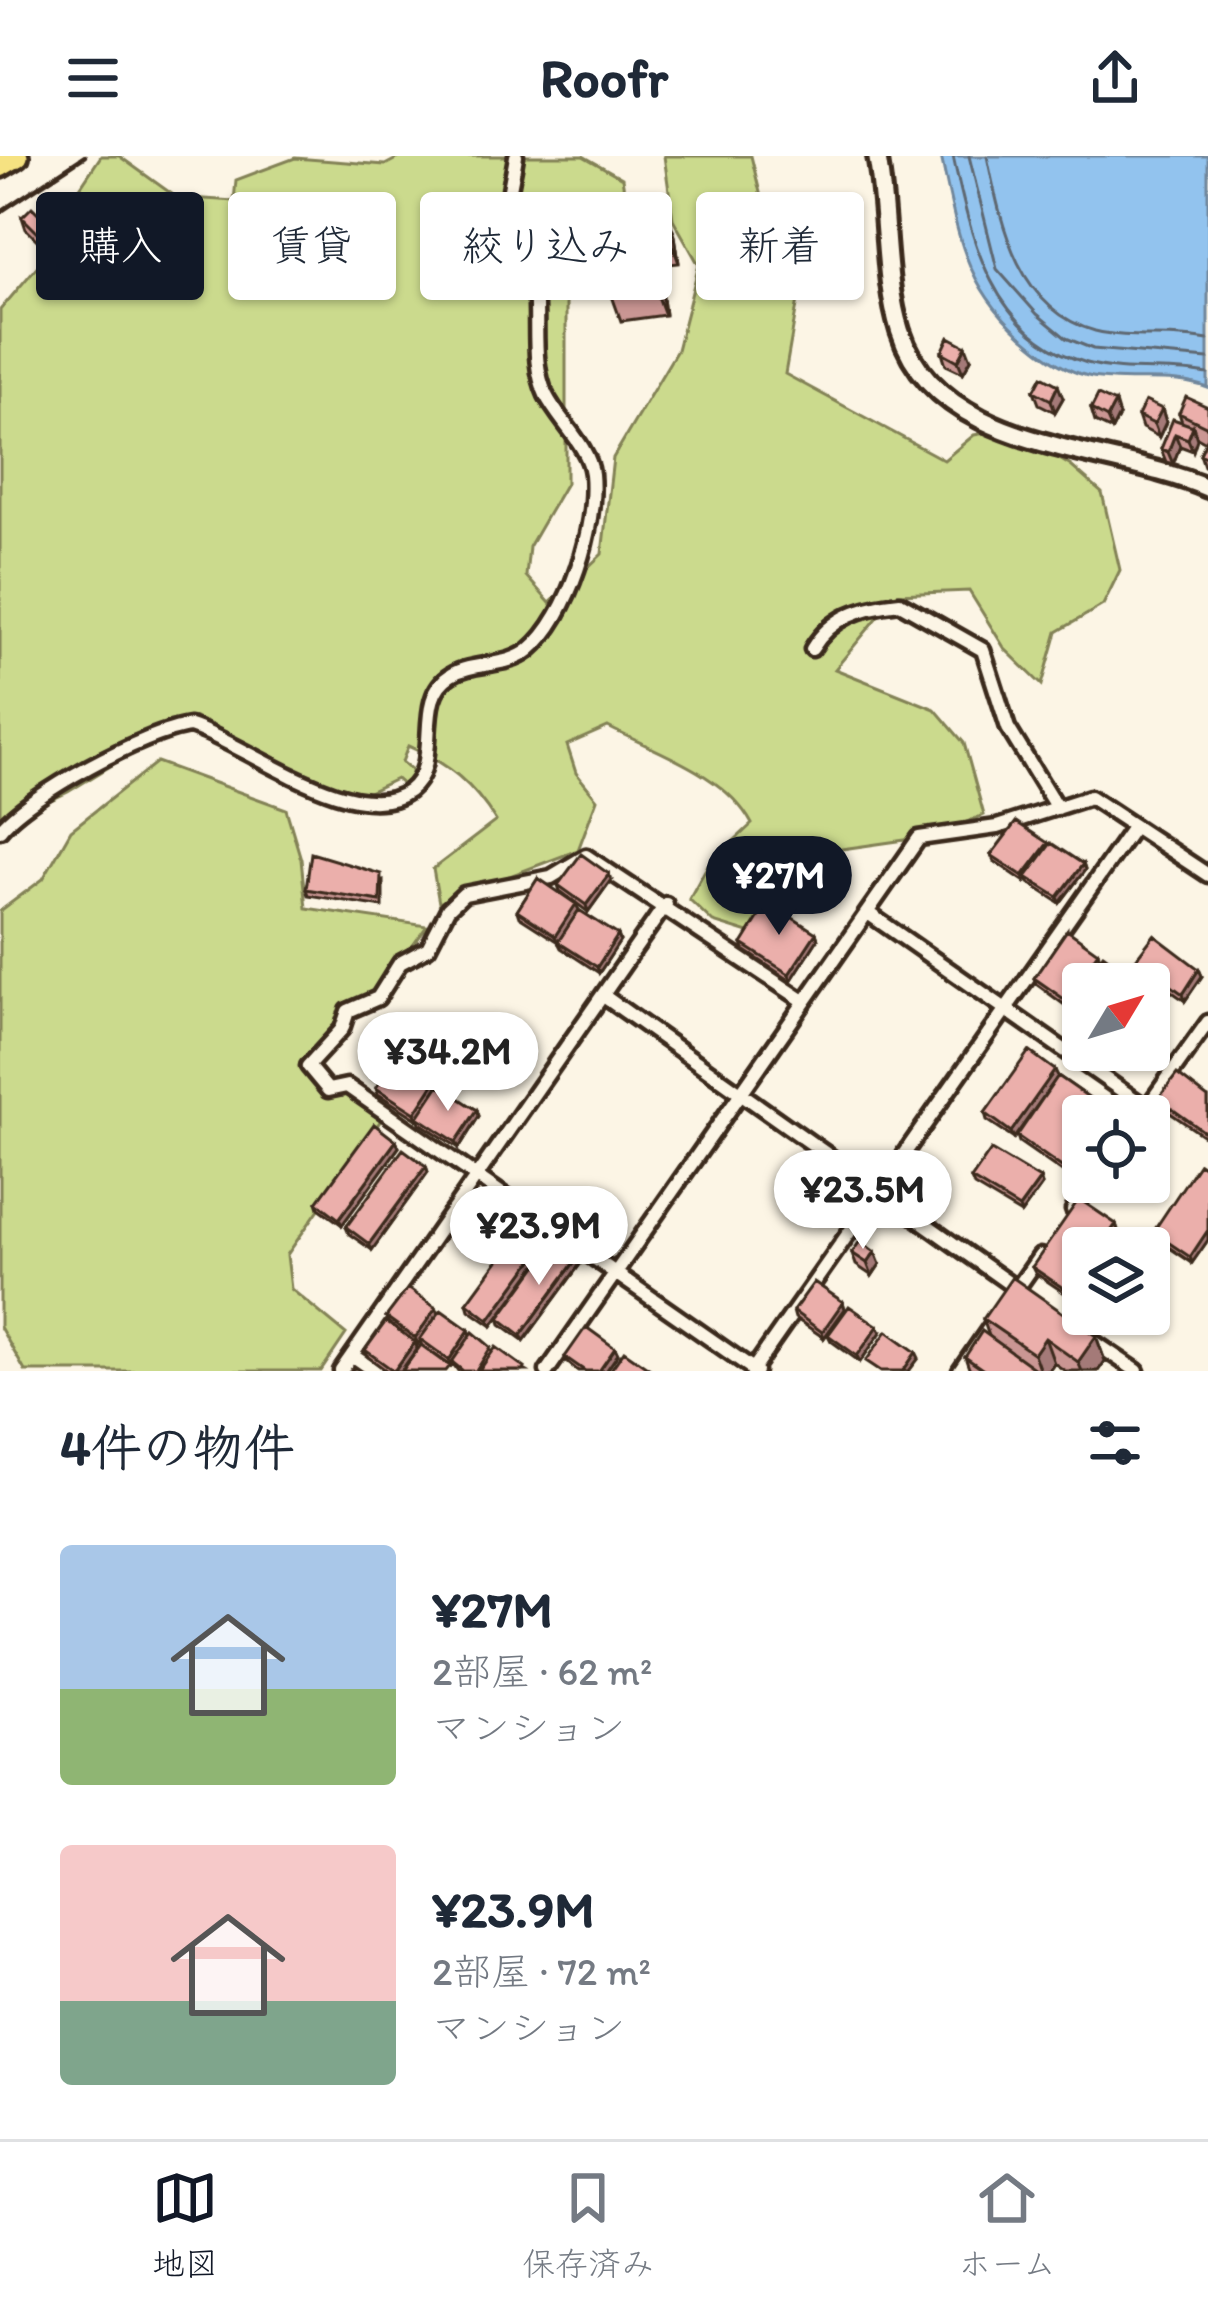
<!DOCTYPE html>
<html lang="ja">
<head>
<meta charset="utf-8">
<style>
	body { margin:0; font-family:Itim,"Klee One",sans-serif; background:#f2f2f3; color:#1f2937; height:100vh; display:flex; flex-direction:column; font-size:45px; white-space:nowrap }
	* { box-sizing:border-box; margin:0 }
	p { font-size:39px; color:#747a83 }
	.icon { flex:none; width:66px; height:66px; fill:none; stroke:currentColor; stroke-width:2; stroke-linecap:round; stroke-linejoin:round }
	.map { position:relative; height:1215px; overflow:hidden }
	.panel { display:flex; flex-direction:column; background:#fff; flex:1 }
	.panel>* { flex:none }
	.hud { position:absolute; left:36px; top:36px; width:1137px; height:108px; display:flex; gap:24px }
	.needle { width:78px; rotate:52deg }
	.controls { position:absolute; left:1062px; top:807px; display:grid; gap:24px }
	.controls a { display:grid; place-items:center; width:108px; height:108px; border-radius:12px; background:#fff; box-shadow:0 3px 9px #0004; font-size:60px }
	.price { position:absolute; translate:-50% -102px; padding:0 27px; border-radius:42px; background:#fff; color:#222; font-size:39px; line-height:78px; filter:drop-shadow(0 3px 6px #0008) }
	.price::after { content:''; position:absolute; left:50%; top:72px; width:36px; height:27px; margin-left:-18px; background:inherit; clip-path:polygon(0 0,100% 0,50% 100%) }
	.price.active { background:#111827; color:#fff }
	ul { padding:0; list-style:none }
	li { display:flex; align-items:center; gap:36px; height:300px; padding:0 60px }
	li span { display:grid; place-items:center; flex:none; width:336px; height:240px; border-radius:12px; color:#555 }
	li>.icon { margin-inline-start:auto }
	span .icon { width:144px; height:144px; fill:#fffc; stroke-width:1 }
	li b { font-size:51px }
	h2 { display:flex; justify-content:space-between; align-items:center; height:144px; padding:0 60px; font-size:51px }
	.pill { padding:0 42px; border-radius:12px; background:#fff; box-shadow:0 3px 9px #0004; font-size:42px; line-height:108px }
	.pill.active { background:#111827; color:#fff }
	header { display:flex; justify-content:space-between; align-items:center; height:156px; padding:0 60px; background:#fff; font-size:54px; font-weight:700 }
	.dock { display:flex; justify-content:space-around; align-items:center; height:168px; border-top:3px solid #e0e1e3; background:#fff; font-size:33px; color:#747a83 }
	.dock a { display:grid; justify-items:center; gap:6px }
	.dock .active { color:#111827 }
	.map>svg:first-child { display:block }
	.green { fill:#cbda8d; stroke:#838256; stroke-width:3 }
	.water { fill:#92c3ee; stroke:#6f869b; stroke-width:3 }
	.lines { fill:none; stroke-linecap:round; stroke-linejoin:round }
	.shore { stroke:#5e6771; stroke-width:3 }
	.street-casing { stroke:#3b2a1e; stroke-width:21 }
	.secondary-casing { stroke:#3b2a1e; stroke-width:26 }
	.highway-casing { stroke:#3b2a1e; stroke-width:30 }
	.street { stroke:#fcf5e5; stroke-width:12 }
	.secondary { stroke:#fcf5e5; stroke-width:16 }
	.highway { stroke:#f6e281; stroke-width:21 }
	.rail { stroke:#3b2a1e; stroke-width:4.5 }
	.wall { fill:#ca9693; stroke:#3b2a1e; stroke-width:3 }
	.shaded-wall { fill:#a47a78; stroke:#3b2a1e; stroke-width:3 }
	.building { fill:#ebafab; stroke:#3b2a1e; stroke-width:3 }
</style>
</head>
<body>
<header><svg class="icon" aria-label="menu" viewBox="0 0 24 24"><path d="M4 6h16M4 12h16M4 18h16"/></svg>Roofr<svg class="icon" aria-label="share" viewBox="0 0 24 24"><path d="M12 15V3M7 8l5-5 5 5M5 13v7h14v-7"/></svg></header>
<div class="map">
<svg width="1208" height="1215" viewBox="0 0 1208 1215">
	<rect width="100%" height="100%" fill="#fcf5e5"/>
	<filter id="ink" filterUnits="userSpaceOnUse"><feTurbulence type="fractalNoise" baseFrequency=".00833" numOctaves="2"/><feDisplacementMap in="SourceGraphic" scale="24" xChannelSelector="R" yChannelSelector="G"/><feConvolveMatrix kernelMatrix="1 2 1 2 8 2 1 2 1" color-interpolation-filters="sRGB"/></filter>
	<g filter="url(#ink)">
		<path class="green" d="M101,0H119L176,41L234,45L236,24L295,2L385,9L402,0H583L622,22L627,54L574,85L566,110V327L529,391L526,420L550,447L602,398L613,302L677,194L699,109L673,63L664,0H751L767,65L799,138L785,218L944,304L974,279L1010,273L1071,310L1102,337L1120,414L1103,449L1057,476L1042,529L1005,493L969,435L897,438L835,513L935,553L964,587L984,659L933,680L828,695L758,780L713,766L689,743L708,709L752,668C726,618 656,596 608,571L567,589L576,617L597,643L578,694L439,747L433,713L496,665C473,628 448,607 408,590L402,606L412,614V637L396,623L360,640L264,604L200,567H182L117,588L130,598L68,636L9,664L0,681V154L63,80L77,36Z
			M157,606L286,653L301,703L306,752L427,770L380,835L362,843L301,913L323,939L346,937L381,964L287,1099L291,1133L346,1178L321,1215H25L0,1171V755L43,723L71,674Z"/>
		<path class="water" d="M941,0H1208V232C1170,217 1127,229 1088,220C1066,215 1048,202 1031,188C964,134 958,79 941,0Z"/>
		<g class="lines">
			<path class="shore" d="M953,0C971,83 992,180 1087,207C1126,218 1169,210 1208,218
				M969,0L997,113L1037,158L1066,182L1093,193L1208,203
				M987,0C1001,67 1017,153 1095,175C1131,184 1171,176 1208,184"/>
			<g class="street-casing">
				<path id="street" d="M812,493C832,460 862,451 900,447L983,494L1008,572L1057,652
					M0,674C28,639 146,575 190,570C243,586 356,675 409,635C445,608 411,543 451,519C474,505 507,512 529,494C569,461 597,370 592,318C589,290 558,264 546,239C527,198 545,145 528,104C523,93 512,85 509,73C504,51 513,22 516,0
					M868,757L1147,952
					M605,841L1017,1133
					M1141,960L1208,866
					M1073,1054L1094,1026
					M1014,1137L1040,1100
					M1088,1182L1137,1215
					M352,1199L375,1215
					M341,1215L666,748
					M547,1215L919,682L997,671L1090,641L1208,719
					M752,1215L1134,670
					M756,1215L347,930L328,934L308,910L342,873L348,855L378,842L400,807L428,792L448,753L464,738L551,721L586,700L804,845
					M960,1215L995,1164"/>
			</g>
			<g class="secondary-casing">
				<path id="secondary" d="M877,0C888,56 883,121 900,175C939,297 1110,289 1208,332"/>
			</g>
			<g class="highway-casing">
				<path id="highway" d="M0,10L17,0"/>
			</g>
			<use href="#street" class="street"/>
			<use href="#secondary" class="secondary"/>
			<use href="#highway" class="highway"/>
			<path class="rail" d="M0,56L85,0"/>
		</g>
		<path class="wall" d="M666,55L675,80L679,107L659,109L665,159L621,165L612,140L609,118L592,123L585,104L600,59L618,115L610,117L628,115L626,103L620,104L611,79Z
			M22,61L54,81L44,91L26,73Z
			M942,196L971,203L963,217L946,209Z
			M1034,235L1063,242L1055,256L1039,248Z
			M1208,251V312L1204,310L1200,298L1206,286L1197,281L1193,295L1180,290L1173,308L1166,306L1161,293L1182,266L1179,257Z
			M1091,253L1119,260L1112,274L1095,266Z
			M1162,253L1166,266L1159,281L1142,272L1138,260Z
			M1049,690L1083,708L1085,714L1060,747L1029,727L1027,723L1025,726L994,705L991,699Z
			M538,722L558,786L519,761L517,755Z
			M383,724V751L308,739L306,733Z
			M611,724L588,756L560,735L558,729Z
			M1067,774L1066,850L1036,828L1034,822Z
			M816,777L818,783L791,825L744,794L742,788Z
			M618,779L620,785L599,817L561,792L558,786Z
			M1135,804L1199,813L1202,820L1185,845L1137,811Z
			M1058,920L1014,982L987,964L985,957Z
			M1058,920L1104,952L1107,958L1105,960H1083V992L1065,1018L1019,986L1017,980Z
			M436,925L438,930L477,954L479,960L459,992L420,967L418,961L417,963L378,938L376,932Z
			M1208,942V983L1160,950L1158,943Z
			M396,985L399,991L342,1069L319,1052L317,1046Z
			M426,1010L428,1016L372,1094L349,1078L346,1071Z
			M1208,1013V1084L1192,1107L1155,1082L1153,1076Z
			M971,1023H1040L1042,1029L1021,1058L974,1030Z
			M1116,1068L1118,1074L1072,1142L1035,1117L1032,1111Z
			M546,1086L549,1092L492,1170L469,1154L467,1147Z
			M852,1097L880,1108L872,1120L856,1109Z
			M578,1101L581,1107L524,1185L501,1168L499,1162Z
			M843,1146L845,1153L824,1182L795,1162L793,1155Z
			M438,1157L493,1196L526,1215H458L453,1208L451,1210L422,1190L420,1185L418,1188L416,1187L417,1192L401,1215H387L368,1201L365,1194L388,1166L386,1161Z
			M983,1163L1096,1180L1105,1205L1098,1215H1065L1054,1207L1048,1215H970L965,1201L989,1180Z
			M881,1176L860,1206L831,1185L828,1179Z
			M615,1192L618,1198L606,1215H578L568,1207L565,1201Z"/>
		<path class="shaded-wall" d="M666,55L675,80L679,107L670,82Z
			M49,68L54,81L44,91L39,78Z
			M650,85L659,109L665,159L656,135Z
			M966,190L971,203L963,217L958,205Z
			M1058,229L1063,242L1055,256L1051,244Z
			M1115,247L1119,260L1112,274L1107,262Z
			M1162,253L1166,266L1159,281L1154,268Z
			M1193,270L1197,283L1193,295L1188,283Z
			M1175,278L1180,290L1173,308L1168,296Z
			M1048,687L1050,693L1025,726L1023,720Z
			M1083,708L1085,714L1060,747L1058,741Z
			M609,718L611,724L588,756L586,749Z
			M576,748L579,754L558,786L555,780Z
			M816,777L818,783L791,825L789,818Z
			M618,779L620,785L599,817L597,811Z
			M1098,796L1100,802L1066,850L1064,843Z
			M1199,813L1202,820L1185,845L1183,838Z
			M1055,914L1058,920L1014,982L1011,976Z
			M436,925L438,931L417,963L415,957Z
			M477,954L479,960L459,992L456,986Z
			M1083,983V992L1065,1018L1063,1012Z
			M396,985L399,991L342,1069L339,1063Z
			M426,1010L428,1016L372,1094L369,1088Z
			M1040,1023L1042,1029L1021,1058L1019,1052Z
			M1116,1068L1118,1074L1106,1092H1099Z
			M1208,1074V1084L1192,1107L1190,1101Z
			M546,1086L549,1092L492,1170L489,1164Z
			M875,1096L880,1108L872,1120L867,1107Z
			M578,1101L581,1107L524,1185L521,1179Z
			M1083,1116V1126L1072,1142L1069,1136Z
			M843,1146L845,1153L824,1182L822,1176Z
			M436,1152L439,1158L418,1188L415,1182Z
			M878,1170L881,1176L860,1206L857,1200Z
			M469,1174L472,1181L451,1210L449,1204Z
			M1096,1180L1105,1205L1098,1215H1082L1078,1206Z
			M1045,1182L1054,1207L1048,1215H1040L1034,1198Z
			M415,1186L417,1192L401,1215H394Z
			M615,1192L618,1198L606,1215H599Z
			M916,1196L919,1202L909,1215H903Z"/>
		<path class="building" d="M32,51L49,68L39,78L22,61Z
			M666,55L670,82L650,85L656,135L612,140L609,117L628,115L623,77L611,79L609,62Z
			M600,59L612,96L585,104L574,67Z
			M949,181L966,190L958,205L942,196Z
			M1042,220L1058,229L1051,244L1034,235Z
			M1098,239L1115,247L1107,262L1091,253Z
			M1186,241L1208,251V271L1179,257Z
			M1145,245L1162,253L1154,268L1138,260Z
			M1173,263L1193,270L1188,283L1175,278L1168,296L1161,293Z
			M1207,283H1208V302L1200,298Z
			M1016,666L1048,687L1023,720L991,699Z
			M1051,687L1083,708L1058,741L1026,721Z
			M311,697L381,718L380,745L306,733Z
			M581,698L609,718L586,749L558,729Z
			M538,722L576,748L555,780L517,755Z
			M768,746L816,777L789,818L742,788Z
			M579,754L618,779L597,811L558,786Z
			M1067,774L1098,796L1064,843L1034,822Z
			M1154,779L1199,813L1183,838L1135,804Z
			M1103,798L1133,820L1127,828H1083V856L1069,846Z
			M1029,895L1055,914L1011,976L985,957Z
			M397,899L436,925L415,957L376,932Z
			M1177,918L1208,942V975L1206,977L1158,943Z
			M1058,920L1104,952L1099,960H1083V983L1063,1012L1017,980Z
			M439,929L477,954L456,986L418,961Z
			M374,968L396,985L339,1063L317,1046Z
			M403,993L426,1010L369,1088L346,1071Z
			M991,994L1040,1023L1019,1052L971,1023Z
			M1199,1007L1208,1013V1074L1190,1101L1153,1076Z
			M1079,1043L1116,1068L1099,1092H1083V1116L1069,1136L1032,1111Z
			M524,1069L546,1086L489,1164L467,1147Z
			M556,1084L578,1101L521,1179L499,1162Z
			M860,1085L875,1096L867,1107L852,1097Z
			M1012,1121L1096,1180L1078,1206L1045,1182L1034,1198L983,1163Z
			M814,1126L843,1146L822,1176L793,1155Z
			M408,1132L436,1152L415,1182L386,1161Z
			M849,1150L878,1170L857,1200L828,1179Z
			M441,1154L469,1174L449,1204L420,1183Z
			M386,1165L415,1186L394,1215L365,1194Z
			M586,1171L615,1192L599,1215H585L565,1201Z
			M887,1175L916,1196L903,1215H881L866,1205Z
			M982,1175L1035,1213L1033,1215H985L965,1201Z
			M473,1176L491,1191L476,1215H463L452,1206Z
			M421,1189L450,1210L446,1215H402Z
			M496,1191L525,1212L523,1215H479Z
			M624,1195L653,1215H610Z"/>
	</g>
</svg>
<div class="controls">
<a><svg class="needle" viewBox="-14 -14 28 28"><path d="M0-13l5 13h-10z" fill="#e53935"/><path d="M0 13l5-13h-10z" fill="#747a83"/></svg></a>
<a><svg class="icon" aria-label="locate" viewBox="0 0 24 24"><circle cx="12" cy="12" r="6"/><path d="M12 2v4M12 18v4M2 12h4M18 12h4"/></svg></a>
<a><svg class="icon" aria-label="layers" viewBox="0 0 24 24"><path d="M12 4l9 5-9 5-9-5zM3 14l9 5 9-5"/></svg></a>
</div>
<b class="price active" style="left:779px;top:782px">¥27M</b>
<b class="price" style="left:448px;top:958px">¥34.2M</b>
<b class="price" style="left:863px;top:1096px">¥23.5M</b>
<b class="price" style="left:539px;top:1132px">¥23.9M</b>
<div class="hud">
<a class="pill active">購入</a>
<a class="pill">賃貸</a>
<a class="pill">絞り込み</a>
<a class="pill">新着</a>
</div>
</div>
<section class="panel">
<h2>4件の物件<svg class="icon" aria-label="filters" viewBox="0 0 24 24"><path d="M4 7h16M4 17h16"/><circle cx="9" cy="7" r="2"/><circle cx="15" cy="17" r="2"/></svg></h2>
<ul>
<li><span style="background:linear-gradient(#a9c7e8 60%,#8fb573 0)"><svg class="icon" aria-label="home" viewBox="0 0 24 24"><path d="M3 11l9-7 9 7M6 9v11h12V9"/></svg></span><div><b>¥27M</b><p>2部屋 · 62 m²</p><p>マンション</p></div></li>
<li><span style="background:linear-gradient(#f6c9c9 65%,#7fa58c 0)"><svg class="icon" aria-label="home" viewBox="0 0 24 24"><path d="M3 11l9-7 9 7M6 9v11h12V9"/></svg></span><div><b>¥23.9M</b><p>2部屋 · 72 m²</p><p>マンション</p></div></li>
</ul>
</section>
<nav class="dock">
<a class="active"><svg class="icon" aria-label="map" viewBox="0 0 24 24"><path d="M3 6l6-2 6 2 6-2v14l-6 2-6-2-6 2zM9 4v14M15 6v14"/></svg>地図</a>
<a><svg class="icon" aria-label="saved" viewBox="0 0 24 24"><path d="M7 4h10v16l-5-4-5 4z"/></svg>保存済み</a>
<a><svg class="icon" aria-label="home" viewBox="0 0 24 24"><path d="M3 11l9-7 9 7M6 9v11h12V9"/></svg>ホーム</a>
</nav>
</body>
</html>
